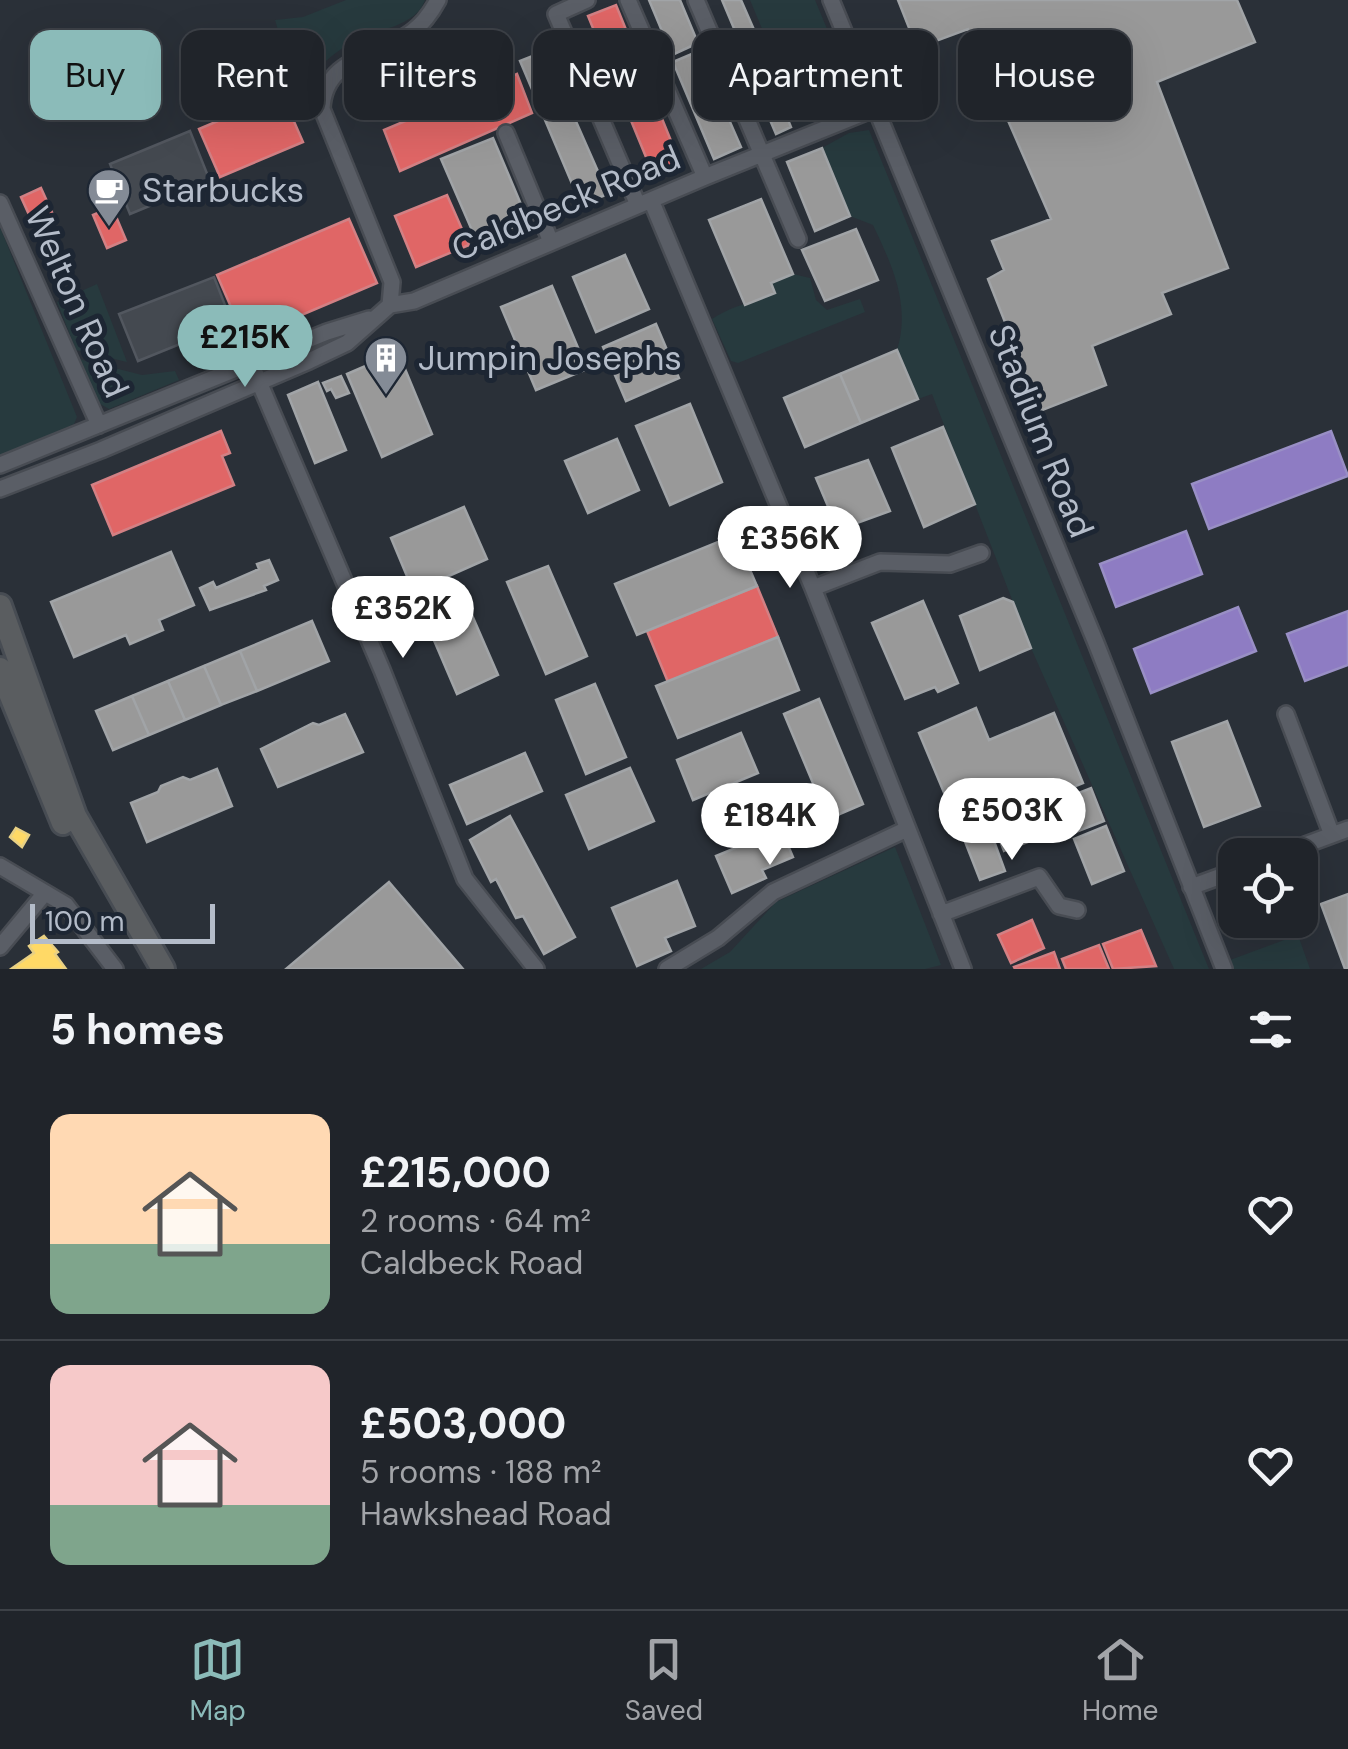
<!DOCTYPE html>
<html lang="en">
<head>
<meta charset="utf-8">
<style>
	body { margin:0; font-family:"DM Sans",sans-serif; background:#282c32; color:#f1f3f6; height:100vh; display:flex; flex-direction:column; font-size:38px; white-space:nowrap }
	* { box-sizing:border-box; margin:0 }
	p { font-size:32px; color:#a2a4a8 }
	.icon { flex:none; width:55px; height:55px; fill:none; stroke:currentColor; stroke-width:2; stroke-linecap:round; stroke-linejoin:round }
	.map { position:relative; height:969px; overflow:hidden }
	.side { display:flex; flex-direction:column; background:#20242a; flex:1 }
	.side>* { flex:none }
	.banner { position:absolute; left:30px; top:30px; width:1290px; height:90px; display:flex; gap:20px }
	.fabs { position:absolute; left:1218px; top:838px; display:grid; gap:20px }
	.fabs a { display:grid; place-items:center; width:100px; height:100px; border-radius:20px; background:#20242a; box-shadow:0 10px 40px #0002,0 0 0 2px #3d4147; font-size:50px }
	.scale { position:absolute; left:30px; bottom:25px; width:185px; box-sizing:border-box; padding-left:10px; border:5px solid #b4bcc9; border-top:0; font-size:28px; line-height:35px; white-space:nowrap; color:#b4bcc9; -webkit-text-stroke:8px #1d2633; paint-order:stroke }
	.price { position:absolute; translate:-50% -85px; padding:0 22px; border-radius:35px; background:#fff; color:#222; font-size:32px; line-height:65px; filter:drop-shadow(0 2px 5px #0008) }
	.price::after { content:''; position:absolute; left:50%; top:60px; width:30px; height:22px; margin-left:-15px; background:inherit; clip-path:polygon(0 0,100% 0,50% 100%) }
	.price.on { background:#8bbbb9; color:#111 }
	ul { padding:0; list-style:none }
	li { display:flex; align-items:center; gap:30px; height:250px; padding:0 50px }
	li+li { border-top:2px solid #3d4147 }
	li span { display:grid; place-items:center; flex:none; width:280px; height:200px; border-radius:20px; color:#555 }
	li>.icon { margin-inline-start:auto }
	span .icon { width:120px; height:120px; fill:#fffc; stroke-width:1 }
	li b { font-size:42px }
	h2 { display:flex; justify-content:space-between; align-items:center; height:120px; padding:0 50px; font-size:42px }
	.tag { padding:0 35px; border-radius:20px; background:#20242a; box-shadow:0 10px 40px #0002,0 0 0 2px #3d4147; font-size:35px; line-height:90px }
	.tag.on { background:#8bbbb9; color:#111 }
	.tabs { display:flex; justify-content:space-around; align-items:center; height:140px; border-top:2px solid #3d4147; background:#20242a; font-size:28px; color:#a2a4a8 }
	.tabs a { display:grid; justify-items:center; gap:5px }
	.tabs .on { color:#8bbbb9 }
	.map>svg:first-child { display:block }
	.green { fill:#273a3e }
	.homes { fill:#ffd966; stroke:#e8d084; stroke-width:2.5 }
	.shops { fill:#e06666; stroke:#d38084; stroke-width:2.5 }
	.offices { fill:#8e7cc3; stroke:#998fc5; stroke-width:2.5 }
	.industry { fill:#999; stroke:#a1a4a7; stroke-width:2.5 }
	.building { fill:#444950; stroke:#52575f; stroke-width:2.5 }
	.lines { fill:none; stroke-linecap:round; stroke-linejoin:round }
	.minor-casing { stroke:#484c53; stroke-width:20 }
	.highway-casing { stroke:#474c53; stroke-width:28 }
	.minor { stroke:#5a5e66; stroke-width:15 }
	.highway { stroke:#5a5d60; stroke-width:22 }
	.labels { text-anchor:middle; stroke-width:10; stroke-linejoin:round; paint-order:stroke }
	.poi-label { font-size:35px; fill:#b4bcc9; stroke:#1d2633; text-anchor:start }
	.street-label { font-size:35px; fill:#b4bcc9; stroke:#1d2633 }
</style>
</head>
<body>
<div class="map">
<svg width="1348" height="969" viewBox="0 0 1348 969">
	<rect width="100%" height="100%" fill="#2a3038"/>
	<path class="green" d="M346,0H425C416,26 379,29 357,40C336,50 321,64 307,81L288,83L269,68L287,60L275,20L303,17Z
		M750,0H815L850,84L841,102L800,120Z
		M869,130L1209,969H1174L1031,648L932,394L918,399L897,350C911,305 892,265 873,225L850,216L822,148L849,133Z
		M0,227L77,417L74,424L0,457Z
		M793,274L810,278L816,300L827,310L860,299L865,312L738,363L731,361L712,319C731,306 753,302 775,293L771,283Z
		M97,284L127,362L76,350L57,302Z
		M75,358L142,375L175,371L179,380L109,409L93,400Z
		M895,847L941,965L925,969H701L730,952L776,902Z
		M1298,935L1310,969H1233L1230,960Z"/>
	<path class="homes" d="M16,828L29,835L22,847L10,837Z
		M44,936L58,952L55,954L66,969H11L34,953L29,946Z"/>
	<path class="shops" d="M616,5L680,163L653,174L588,16Z
		M517,74L532,113L400,171L384,130Z
		M282,94L303,142L220,177L199,129Z
		M41,188L56,221L36,230L21,197Z
		M447,195L469,245L416,267L395,216Z
		M112,207L126,240L107,248L93,215Z
		M349,219L377,283L245,339L217,275Z
		M221,431L230,453L222,456L234,485L113,535L92,485Z
		M757,586L778,637L668,682L647,631Z
		M1032,920L1044,948L1011,963L998,935Z
		M1141,930L1156,966L1113,969L1103,944Z
		M1099,945L1109,969H1066L1062,959Z
		M1054,952L1060,969H1015L1014,967Z"/>
	<path class="offices" d="M1331,431L1348,476L1209,529L1192,484Z
		M1186,531L1202,574L1116,607L1100,564Z
		M1238,607L1256,651L1151,693L1134,649Z
		M1348,611V665L1305,681L1287,634Z"/>
	<path class="industry" d="M649,0H680L698,43L672,55Z
		M722,0H741L769,64L752,71Z
		M898,0H1237L1255,42L1157,82L1228,268L1162,293L1171,314L1092,346L1106,385L1040,411L988,279L1004,270L992,241L1051,219L968,29L917,48Z
		M545,51L608,194L581,205L520,61Z
		M699,51L741,147L714,159L673,62Z
		M767,69L791,127L776,134L751,75Z
		M493,138L528,221L477,242L441,159Z
		M822,148L850,216L815,231L787,162Z
		M761,199L793,274L771,283L775,293L745,305L709,220Z
		M856,229L878,280L825,301L802,250Z
		M625,255L649,309L596,332L573,277Z
		M552,286L587,369L536,390L501,307Z
		M656,324L679,378L626,401L603,347Z
		M897,350L918,399L861,423L840,374Z
		M398,352L432,434L382,457L347,374Z
		M840,374L861,423L805,447L784,398Z
		M341,376L349,393L336,398L331,389L327,391L323,383Z
		M318,382L346,450L315,463L288,395Z
		M690,404L722,482L670,505L636,426Z
		M943,427L975,504L924,527L892,448Z
		M617,439L639,490L588,513L565,461Z
		M868,460L890,511L838,530L816,478Z
		M464,507L487,559L408,594L403,584L409,581L391,538Z
		M735,535L757,586L637,635L615,584Z
		M171,552L194,605L159,620L163,630L130,644L126,635L74,657L51,602Z
		M269,560L278,580L264,586L266,590L210,610L200,588L213,582L216,588L259,569L257,564Z
		M548,566L587,656L546,674L507,582Z
		M1003,598L1013,602L1031,648L980,670L960,616Z
		M465,599L498,675L457,694L424,617Z
		M923,601L958,683L938,692L935,687L905,699L872,623Z
		M312,621L329,661L257,691L240,651Z
		M778,637L799,690L678,738L656,686Z
		M240,651L257,691L221,705L204,666Z
		M204,666L221,705L185,720L168,681Z
		M168,681L185,720L149,735L132,696Z
		M595,684L626,757L586,774L556,700Z
		M132,696L149,735L113,750L96,711Z
		M819,699L863,804L828,819L784,714Z
		M976,708L989,740L1054,713L1083,783L961,833L919,733Z
		M345,714L363,752L278,787L261,749L313,723L319,725Z
		M1227,721L1260,806L1204,827L1172,742Z
		M741,733L758,773L693,800L677,760Z
		M525,753L542,791L467,824L450,785Z
		M630,768L654,821L589,849L566,795Z
		M217,769L232,806L147,842L131,803L158,792L161,786L183,777L190,780Z
		M1091,788L1104,821L1071,834L1058,801Z
		M1032,813L1041,837L1004,851L995,828Z
		M510,816L575,937L544,954L523,916L516,918L496,879L491,882L470,840Z
		M1106,826L1124,871L1092,884L1074,839Z
		M781,829L793,857L762,870L766,878L732,893L716,856Z
		M990,830L1005,871L980,880L964,839Z
		M677,881L695,926L665,938L671,951L637,966L612,908Z
		M389,882L463,969H286Z
		M1348,894V969H1345L1321,904Z"/>
	<path class="building" d="M190,131L210,181L130,214L110,164Z
		M214,277L232,323L138,361L119,314Z"/>
	<g class="lines">
		<g class="minor-casing">
			<path id="minor" d="M587,0L556,14L638,205
				M628,0L705,177
				M696,0L798,239
				M831,0L1096,643L1224,969
				M292,100L323,93
				M506,133L551,242
				M651,200L813,588L963,969
				M0,203L99,425
				M390,305L392,282L322,109C324,56 379,58 413,31C424,23 432,11 438,0
				M251,363L382,670L465,879L536,969
				M0,465L327,332L369,319
				M0,489L101,450L309,361L347,343L390,305L414,301L705,177L876,108
				M813,588L880,562L950,564L981,553
				M1286,714L1332,835
				M1278,855L1348,829
				M0,866L66,905L115,969
				M1191,887L1235,871
				M941,914L1039,877L1059,906L1077,910
				M0,947L45,893
				M667,969L718,938L773,892L907,829"/>
		</g>
		<g class="highway-casing">
			<path id="highway" d="M0,606L75,816L163,969
				M0,669L63,823"/>
		</g>
		<use href="#minor" class="minor"/>
		<use href="#highway" class="highway"/>
	</g>
	<defs>
		<g id="cafe-pin" transform="scale(2.25)"><path d="M0 17L-7.5 6A9.5 9.5 0 1 1 7.5 6Z" fill="#848b96" stroke="#1d2633"/><path d="M-5.5-4.5H6V0H3Q3 3.5 0 3.5H-2.5Q-5.5 3.5-5.5 0ZM3-3.2v2h1.7v-2ZM-6 4.5H4V6H-6Z" fill="#fff"/></g>
		<g id="building-pin" transform="scale(2.25)"><path d="M0 17L-7.5 6A9.5 9.5 0 1 1 7.5 6Z" fill="#848b96" stroke="#1d2633"/><path d="M-4-6H4V6H1V3H-1V6H-4ZM-2.5-4.3h1.7v1.8h-1.7ZM.8-4.3h1.7v1.8H.8ZM-2.5-1h1.7V.8h-1.7ZM.8-1h1.7V.8H.8Z" fill="#fff"/></g>
	</defs>
	<g fill-rule="evenodd">
		<use href="#cafe-pin" x="109" y="190"/>
		<use href="#building-pin" x="386" y="358"/>
	</g>
	<g class="labels">
		<g class="poi-label">
			<text x="142" y="202">Starbucks</text>
			<text x="418" y="370">Jumpin Josephs</text>
		</g>
		<g class="street-label">
			<text transform="translate(566 203) rotate(-23)" y="12">Caldbeck Road</text>
			<text transform="translate(77 302) rotate(66)" y="12">Welton Road</text>
			<text transform="translate(1041 431) rotate(68)" y="12">Stadium Road</text>
		</g>
	</g>
</svg>
<div class="fabs">
<a><svg class="icon" aria-label="locate" viewBox="0 0 24 24"><circle cx="12" cy="12" r="6"/><path d="M12 2v4M12 18v4M2 12h4M18 12h4"/></svg></a>
</div>
<div class="scale">100 m</div>
<b class="price on" style="left:245px;top:390px">£215K</b>
<b class="price" style="left:790px;top:591px">£356K</b>
<b class="price" style="left:403px;top:661px">£352K</b>
<b class="price" style="left:1012px;top:863px">£503K</b>
<b class="price" style="left:770px;top:868px">£184K</b>
<div class="banner">
<a class="tag on">Buy</a>
<a class="tag">Rent</a>
<a class="tag">Filters</a>
<a class="tag">New</a>
<a class="tag">Apartment</a>
<a class="tag">House</a>
</div>
</div>
<section class="side">
<h2>5 homes<svg class="icon" aria-label="filters" viewBox="0 0 24 24"><path d="M4 7h16M4 17h16"/><circle cx="9" cy="7" r="2"/><circle cx="15" cy="17" r="2"/></svg></h2>
<ul>
<li><span style="background:linear-gradient(#ffd9b3 65%,#7fa58c 0)"><svg class="icon" aria-label="home" viewBox="0 0 24 24"><path d="M3 11l9-7 9 7M6 9v11h12V9"/></svg></span><div><b>£215,000</b><p>2 rooms · 64 m²</p><p>Caldbeck Road</p></div><svg class="icon" aria-label="heart" viewBox="0 0 24 24"><path d="M12 20l-8-8c-3-5 5-10 8-4 3-6 11-1 8 4z"/></svg></li>
<li><span style="background:linear-gradient(#f6c9c9 70%,#7fa58c 0)"><svg class="icon" aria-label="home" viewBox="0 0 24 24"><path d="M3 11l9-7 9 7M6 9v11h12V9"/></svg></span><div><b>£503,000</b><p>5 rooms · 188 m²</p><p>Hawkshead Road</p></div><svg class="icon" aria-label="heart" viewBox="0 0 24 24"><path d="M12 20l-8-8c-3-5 5-10 8-4 3-6 11-1 8 4z"/></svg></li>
</ul>
</section>
<nav class="tabs">
<a class="on"><svg class="icon" aria-label="map" viewBox="0 0 24 24"><path d="M3 6l6-2 6 2 6-2v14l-6 2-6-2-6 2zM9 4v14M15 6v14"/></svg>Map</a>
<a><svg class="icon" aria-label="saved" viewBox="0 0 24 24"><path d="M7 4h10v16l-5-4-5 4z"/></svg>Saved</a>
<a><svg class="icon" aria-label="home" viewBox="0 0 24 24"><path d="M3 11l9-7 9 7M6 9v11h12V9"/></svg>Home</a>
</nav>
</body>
</html>
